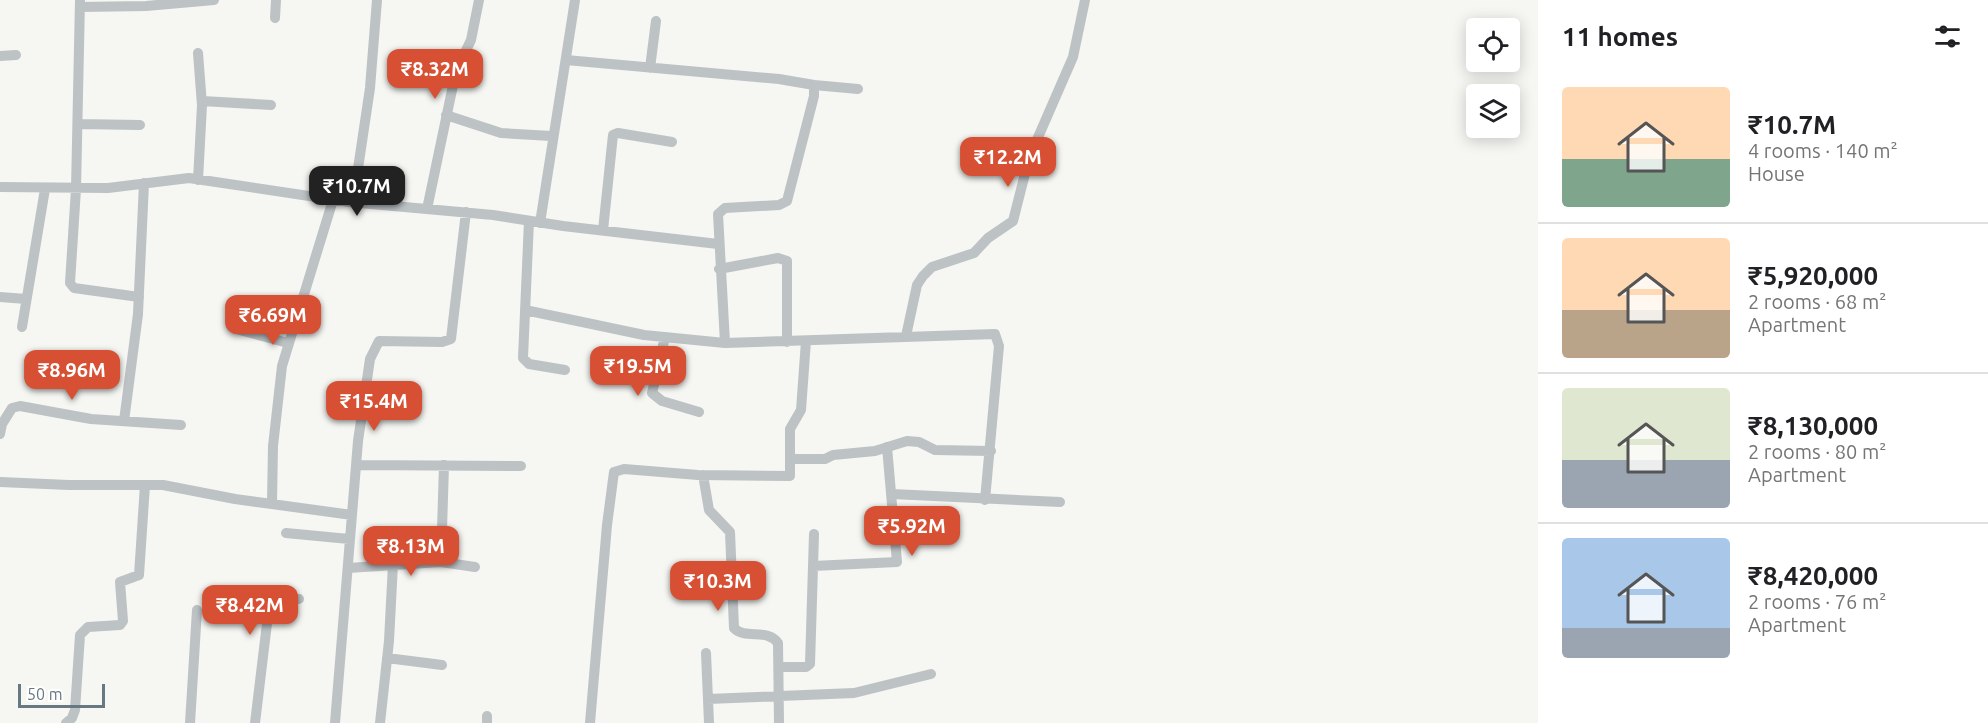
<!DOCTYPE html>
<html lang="en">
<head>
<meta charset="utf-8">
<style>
	body { margin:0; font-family:Ubuntu,sans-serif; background:#f6f6f6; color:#202124; height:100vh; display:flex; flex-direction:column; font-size:22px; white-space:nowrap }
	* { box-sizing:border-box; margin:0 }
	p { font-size:20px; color:#757577 }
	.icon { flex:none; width:33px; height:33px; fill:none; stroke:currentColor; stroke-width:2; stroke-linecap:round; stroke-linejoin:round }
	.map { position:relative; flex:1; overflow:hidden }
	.panel { display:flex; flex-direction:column; background:#fff; width:450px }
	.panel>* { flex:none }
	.tools { position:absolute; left:1466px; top:18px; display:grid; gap:12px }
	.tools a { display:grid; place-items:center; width:54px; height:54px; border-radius:6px; background:#fff; box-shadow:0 3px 15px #0003; font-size:30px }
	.scale { position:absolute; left:18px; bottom:15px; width:87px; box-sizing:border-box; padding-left:6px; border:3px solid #677882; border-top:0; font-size:16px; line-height:21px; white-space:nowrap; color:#677882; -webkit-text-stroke:4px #fff; paint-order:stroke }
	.price { position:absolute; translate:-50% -51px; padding:0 14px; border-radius:12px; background:#d75033; color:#fff; font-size:20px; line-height:39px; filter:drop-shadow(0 2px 3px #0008) }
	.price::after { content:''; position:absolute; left:50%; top:36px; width:18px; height:14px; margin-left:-9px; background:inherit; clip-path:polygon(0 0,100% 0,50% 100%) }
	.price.selected { background:#222; color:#fff }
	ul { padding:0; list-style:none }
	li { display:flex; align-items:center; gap:18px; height:150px; padding:0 24px }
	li+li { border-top:2px solid #e0e0e0 }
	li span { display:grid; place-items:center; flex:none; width:168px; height:120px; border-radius:6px; color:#555 }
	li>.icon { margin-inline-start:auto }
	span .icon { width:72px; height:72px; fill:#fffc; stroke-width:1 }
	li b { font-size:26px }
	h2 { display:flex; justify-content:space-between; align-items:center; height:72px; padding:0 24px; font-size:26px }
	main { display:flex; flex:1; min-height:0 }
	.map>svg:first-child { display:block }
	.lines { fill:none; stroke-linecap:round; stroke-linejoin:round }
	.minor { stroke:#bdc2c5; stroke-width:10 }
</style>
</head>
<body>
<main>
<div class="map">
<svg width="1538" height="723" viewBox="0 0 1538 723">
	<rect width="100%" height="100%" fill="#f6f6f3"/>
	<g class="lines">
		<path class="minor" d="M80,0L76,189L70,283L74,288L139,297
			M80,7L146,6L214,0
			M275,18L276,0
			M198,53L202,105L198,180
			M0,56L16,55
			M566,60L779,79L814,85V96L787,201L779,205L725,208L718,214L725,343
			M650,68L656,21
			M814,85L858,89
			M202,101L271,105
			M446,115L501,133L551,136
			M78,124L140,125
			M0,187L108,188L189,178L349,202L493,215L563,226L718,244
			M353,202L370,88L377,0
			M427,209L456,71L471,40L479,0
			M529,221L523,358L529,364L565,370
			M540,223L575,0
			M603,230L613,135L618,133L672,142
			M719,269L778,258L787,261V342
			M0,297L26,299
			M525,310L644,335L725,343L995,334L999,346L985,500
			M22,327L45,189
			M236,329L288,343
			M906,336L917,285L923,276L932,267L974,253L988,238L1013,221L1029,158L1073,57L1085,0
			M665,337L652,393L662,401L699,412
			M124,421L138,314L144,183
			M0,434L2,424L12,408L20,406L91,419L181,425
			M791,459H825L833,455L875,451L907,441L919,442L935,450L991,451
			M356,465L521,466
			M703,475L709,510L730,532L734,628C745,640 768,628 778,643L779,723
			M0,482L69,485H163L235,499L352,515
			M892,494L1060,502
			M272,503L273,446L282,366L333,200
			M286,533L349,539
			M441,562L444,465
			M813,566L897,562L887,447
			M348,568L441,562L475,567
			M706,653L709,723
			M387,658L442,665
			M779,667H806L810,664L814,534
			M708,699L854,693L931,674
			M487,716V723
			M66,723L72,718L75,710L80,635L88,627L120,625L123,621L120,582L139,575L145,485
			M190,723L197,610
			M255,723L269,607L275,599H299
			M335,723L358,441L370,359L379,341L442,342L451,339L466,212
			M380,723L389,641L393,564
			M590,723L607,525L614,472L624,469L698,475L790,476V429L801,410L806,341"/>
	</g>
</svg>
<div class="tools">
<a><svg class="icon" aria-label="locate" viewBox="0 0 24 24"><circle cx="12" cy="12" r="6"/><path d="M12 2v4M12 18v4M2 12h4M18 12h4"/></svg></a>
<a><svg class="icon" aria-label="layers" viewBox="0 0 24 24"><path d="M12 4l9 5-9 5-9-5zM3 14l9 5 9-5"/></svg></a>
</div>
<div class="scale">50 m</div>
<b class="price" style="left:435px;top:100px">₹8.32M</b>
<b class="price" style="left:1008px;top:188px">₹12.2M</b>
<b class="price selected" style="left:357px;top:217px">₹10.7M</b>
<b class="price" style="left:273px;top:346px">₹6.69M</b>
<b class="price" style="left:638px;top:397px">₹19.5M</b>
<b class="price" style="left:72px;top:401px">₹8.96M</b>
<b class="price" style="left:374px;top:432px">₹15.4M</b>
<b class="price" style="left:912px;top:557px">₹5.92M</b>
<b class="price" style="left:411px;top:577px">₹8.13M</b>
<b class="price" style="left:718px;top:612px">₹10.3M</b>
<b class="price" style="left:250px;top:636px">₹8.42M</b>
</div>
<section class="panel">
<h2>11 homes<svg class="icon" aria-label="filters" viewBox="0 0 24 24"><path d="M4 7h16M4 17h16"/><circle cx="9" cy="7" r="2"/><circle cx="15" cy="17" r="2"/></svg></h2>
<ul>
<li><span style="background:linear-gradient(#ffd9b3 60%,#7fa58c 0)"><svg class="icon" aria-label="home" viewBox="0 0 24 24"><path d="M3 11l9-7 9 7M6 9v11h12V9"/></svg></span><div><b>₹10.7M</b><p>4 rooms · 140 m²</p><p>House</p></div></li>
<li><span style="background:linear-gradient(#ffd9b3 60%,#b9a48a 0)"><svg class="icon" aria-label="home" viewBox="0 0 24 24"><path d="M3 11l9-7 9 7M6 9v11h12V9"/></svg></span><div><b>₹5,920,000</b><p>2 rooms · 68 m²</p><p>Apartment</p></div></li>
<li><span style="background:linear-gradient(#dfe7d0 60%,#9aa5b1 0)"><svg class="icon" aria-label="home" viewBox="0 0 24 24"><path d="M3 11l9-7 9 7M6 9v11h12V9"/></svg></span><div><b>₹8,130,000</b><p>2 rooms · 80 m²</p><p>Apartment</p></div></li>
<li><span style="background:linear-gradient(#a9c7e8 75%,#9aa5b1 0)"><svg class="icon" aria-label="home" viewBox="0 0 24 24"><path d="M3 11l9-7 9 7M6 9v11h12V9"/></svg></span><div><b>₹8,420,000</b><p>2 rooms · 76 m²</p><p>Apartment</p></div></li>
</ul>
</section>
</main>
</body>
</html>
